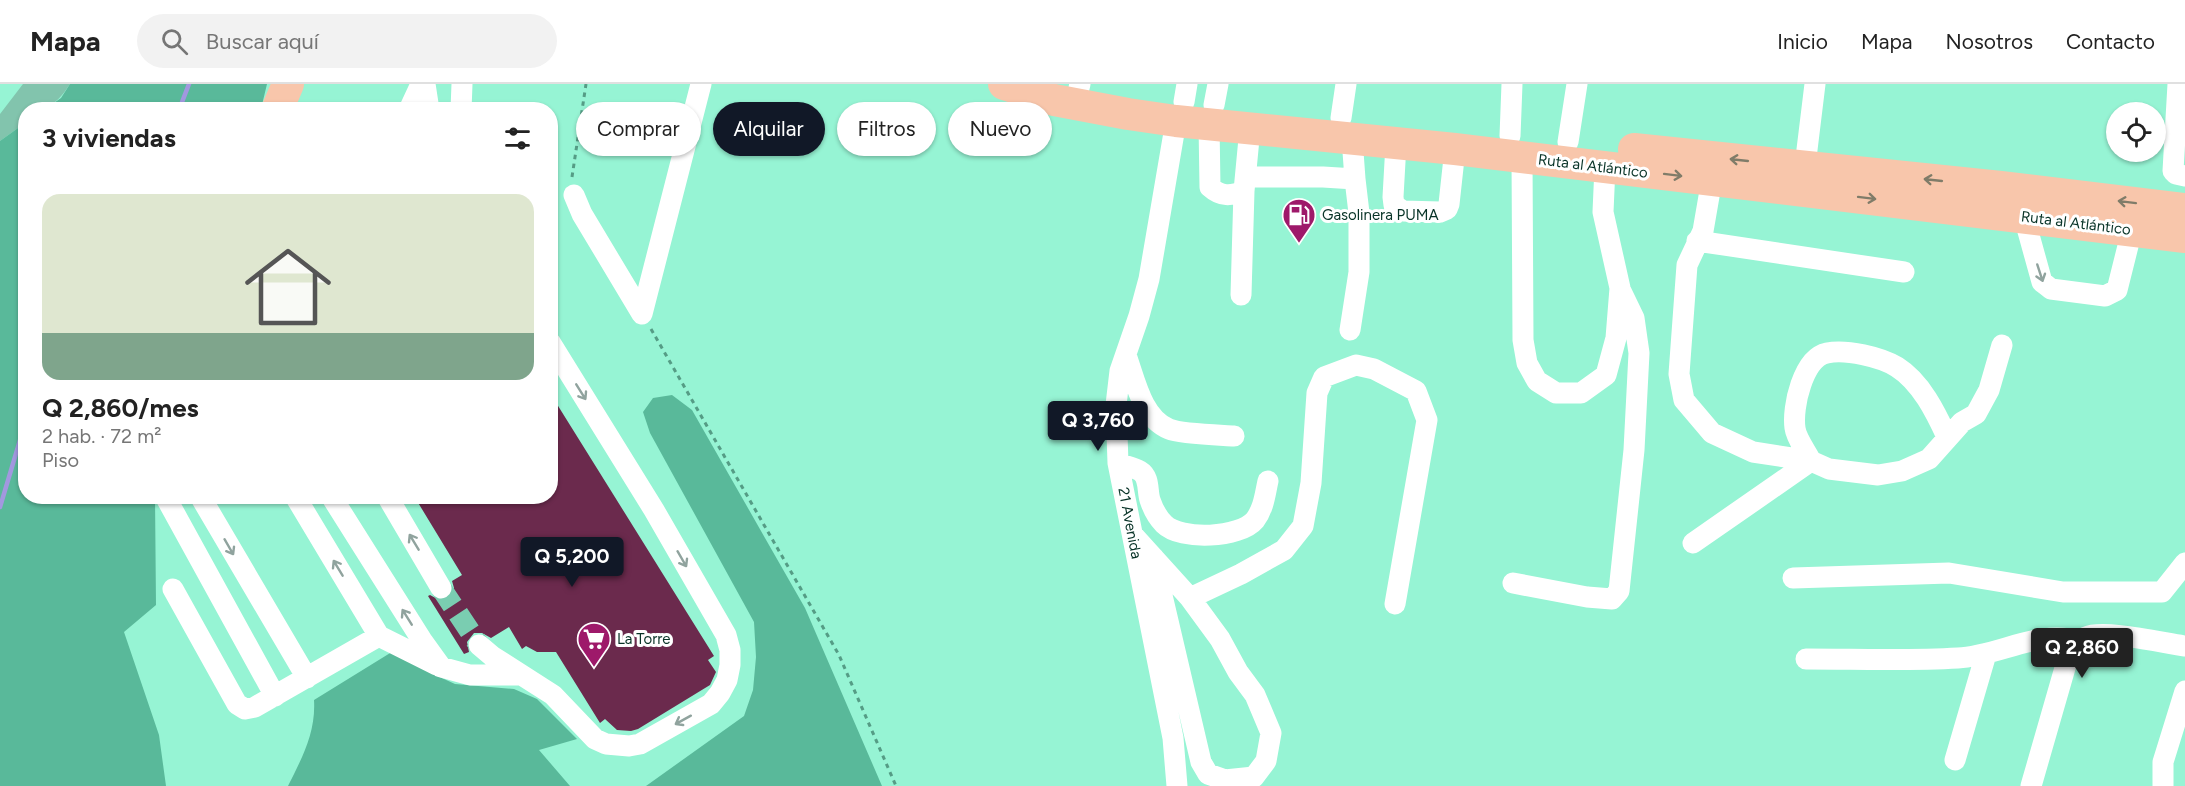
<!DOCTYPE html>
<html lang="es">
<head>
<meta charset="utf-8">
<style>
	body { margin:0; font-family:Figtree,sans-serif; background:#f2f2f2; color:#222; height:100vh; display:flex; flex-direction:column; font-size:22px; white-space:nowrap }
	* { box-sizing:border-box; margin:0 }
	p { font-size:20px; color:#767676 }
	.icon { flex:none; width:33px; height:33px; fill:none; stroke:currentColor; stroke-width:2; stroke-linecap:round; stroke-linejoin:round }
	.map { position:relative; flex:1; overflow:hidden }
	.details { position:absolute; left:18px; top:18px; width:540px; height:402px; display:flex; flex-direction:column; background:#fff; border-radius:24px; box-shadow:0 2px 4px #0004 }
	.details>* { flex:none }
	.guide { position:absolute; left:576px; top:18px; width:570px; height:54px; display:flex; gap:12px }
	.controls { position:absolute; left:2106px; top:18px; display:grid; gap:12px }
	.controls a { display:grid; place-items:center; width:60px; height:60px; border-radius:50%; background:#fff; box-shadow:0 2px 4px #0004; font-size:30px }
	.price { position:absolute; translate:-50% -51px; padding:0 14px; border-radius:6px; background:#111827; color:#fff; font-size:20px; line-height:39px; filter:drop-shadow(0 2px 3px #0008) }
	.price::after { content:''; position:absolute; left:50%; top:36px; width:18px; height:14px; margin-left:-9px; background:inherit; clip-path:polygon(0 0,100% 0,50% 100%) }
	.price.selected { background:#222; color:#fff }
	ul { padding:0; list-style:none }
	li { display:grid; align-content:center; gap:12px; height:318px; padding:0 24px }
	li span { display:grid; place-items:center; height:186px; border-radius:18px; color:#555 }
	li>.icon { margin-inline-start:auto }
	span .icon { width:108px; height:108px; fill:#fffc; stroke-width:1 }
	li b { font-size:26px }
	h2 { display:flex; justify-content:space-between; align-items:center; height:72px; padding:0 24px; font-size:26px }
	.chip { padding:0 21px; border-radius:27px; background:#fff; box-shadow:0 2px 4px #0004; font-size:21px; line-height:54px }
	.chip.selected { background:#111827; color:#fff }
	header { display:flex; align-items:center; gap:36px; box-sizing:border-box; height:84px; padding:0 30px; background:#fff; border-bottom:2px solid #e0e0e0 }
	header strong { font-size:28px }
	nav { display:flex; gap:33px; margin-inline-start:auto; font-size:21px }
	.search { width:420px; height:54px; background:#f2f2f2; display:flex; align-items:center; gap:15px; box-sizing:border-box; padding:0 21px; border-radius:33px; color:#767676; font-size:22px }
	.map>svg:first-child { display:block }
	.green { fill:#82c4ad }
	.forest { fill:#59b99a }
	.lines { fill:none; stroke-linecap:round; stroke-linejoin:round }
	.stream { stroke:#a298df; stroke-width:4.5 }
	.building { fill:#6b2a4d }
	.minor-tunnel { stroke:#7acdb1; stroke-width:21; stroke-dasharray:21 10; stroke-linecap:butt }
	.path { stroke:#559c85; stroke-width:3; stroke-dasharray:4.5 4.5; stroke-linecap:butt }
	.minor { stroke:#fff; stroke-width:21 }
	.highway { stroke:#f8c6ab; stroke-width:32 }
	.oneway { stroke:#807c69 }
	.oneway2 { stroke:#90a39e }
	.labels { text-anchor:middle; stroke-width:6; stroke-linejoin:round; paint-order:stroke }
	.street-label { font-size:15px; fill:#083327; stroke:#fff }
	.poi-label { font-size:15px; fill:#083327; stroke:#fff; text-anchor:start }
</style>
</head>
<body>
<header>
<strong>Mapa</strong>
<div class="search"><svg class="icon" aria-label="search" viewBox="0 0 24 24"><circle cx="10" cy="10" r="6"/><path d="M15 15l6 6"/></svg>Buscar aquí</div>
<nav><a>Inicio</a><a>Mapa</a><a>Nosotros</a><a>Contacto</a></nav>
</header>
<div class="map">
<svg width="2185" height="702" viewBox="0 0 2185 702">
	<rect width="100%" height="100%" fill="#96f4d4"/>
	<path class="green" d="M23,0H70C57,20 49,25 26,26L25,39L0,57V30Z"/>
	<path class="forest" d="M70,0H267L261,25L44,26L61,14Z
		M25,39L26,412L155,413L156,521L124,548L159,651L166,702H0V57Z
		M672,311L692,326L805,524L882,702H646L744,632L753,606L756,573L754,538L650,349L643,328L653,314Z
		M408,558L433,590L455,600L514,605L537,615L577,655L539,666L570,702H288C302,674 316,648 314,616Z"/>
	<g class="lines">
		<path class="stream" d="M179,26L189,0
			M0,423L26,336"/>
	</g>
	<path class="building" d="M550,309L714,572L708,576L716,588L710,601L638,645L631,647L617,646L605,635L600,639L556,568H537L526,562L522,565L509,543L491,554L482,549H474L467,558L469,568L464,570L428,512L430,511L441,517L448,515L454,504L452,497L462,491L414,412H550Z"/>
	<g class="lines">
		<path class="minor-tunnel" d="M441,504L479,561"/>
		<path class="path" d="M572,93L586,0
			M651,245L839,571L896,702"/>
		<path class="minor" d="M425,0L429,26
			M2178,0L2173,87L2176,90L2185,92
			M1079,4L1080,0
			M1184,18L1187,0
			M1214,21L1218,0
			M409,26L421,0
			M461,26L462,0
			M1341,34L1346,0
			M1176,37L1149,195L1139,232L1120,287L1116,321L1118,379L1173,654L1177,702
			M1209,40L1210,103C1221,113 1231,112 1244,107L1250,44
			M1510,52L1512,0
			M1568,58L1577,0
			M1396,60L1393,113L1394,121L1403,127L1440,128L1447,125L1449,120L1455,65
			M1522,73L1523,256L1527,279L1537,297L1556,309H1581L1606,291L1616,254L1620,204L1603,128L1605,83
			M1805,82L1815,0
			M1246,93H1323L1355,95L1352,54
			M1712,95L1703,147L1687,181L1679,290L1684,316L1712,349L1753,368L1811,377L1829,385L1878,391L1902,387L1929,375L1962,338L1976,330L1989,306L2002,261
			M574,111L582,130L642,230
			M2024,133L2042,198L2046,201L2051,205L2105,212L2117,206L2132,146
			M1697,157L1904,188
			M1241,211L1244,107
			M642,230L701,0
			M1350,246L1359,188V129L1355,95
			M1126,271C1135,296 1142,334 1169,345C1181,350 1219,351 1234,352
			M1118,379C1125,382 1133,383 1140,387C1150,393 1147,407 1150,416C1153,425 1157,433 1164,440C1181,457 1240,454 1255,436C1264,424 1265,410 1268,397
			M165,412L275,612
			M200,412L307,594
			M295,412L379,552L437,581
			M331,412L423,558L441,583L470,591H521
			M387,412L441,504
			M1133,451L1190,514L1220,555L1238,588L1255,611L1271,649L1266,677L1254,693L1225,696L1208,690L1201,678L1153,473
			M1693,459L1811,377C1806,367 1796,354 1795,344C1792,323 1803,274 1827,269C1846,265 1881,273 1897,283C1921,298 1936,329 1947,353
			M1793,494L1949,489L2063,508H2162L2185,479
			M1513,499L1587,513L1612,515L1619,507L1634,366L1639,269L1634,234L1620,205
			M173,505L237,620L245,625L255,623L379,552
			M1190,514L1241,490L1284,466L1303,442L1311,399L1317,309L1324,293L1356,281L1374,285L1416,307L1427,336L1395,520
			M479,561L492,572L553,611L595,655L606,660L629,662L640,660L711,620L720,609L727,596L730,581V566L726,551L654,426L550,258
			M1806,575C1857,575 1908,577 1958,574C1999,572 2038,545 2079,557
			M1955,676L1986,570
			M2031,702L2069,570C2073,563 2078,557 2086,553C2103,545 2163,559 2185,562
			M2163,702V678L2185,607"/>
		<path class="highway" d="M1004,0L1054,16L1128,30L1176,37L1455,65L2185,153
			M277,26L288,0
			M1634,65L2001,103L2185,125"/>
	</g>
	<defs><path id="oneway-shaft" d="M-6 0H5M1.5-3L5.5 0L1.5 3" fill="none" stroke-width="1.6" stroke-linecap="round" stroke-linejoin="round" transform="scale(1.5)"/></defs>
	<g class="oneway">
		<use href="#oneway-shaft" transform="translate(1739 76) rotate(-174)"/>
		<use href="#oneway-shaft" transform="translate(1673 91) rotate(7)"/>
		<use href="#oneway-shaft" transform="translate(1933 96) rotate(-174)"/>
		<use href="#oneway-shaft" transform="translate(1867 114) rotate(7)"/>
		<use href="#oneway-shaft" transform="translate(2127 118) rotate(-173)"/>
	</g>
	<g class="oneway2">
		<use href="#oneway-shaft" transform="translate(2040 189) rotate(72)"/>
		<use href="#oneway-shaft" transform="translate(581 308) rotate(58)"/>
		<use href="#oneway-shaft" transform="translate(414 458) rotate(-121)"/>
		<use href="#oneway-shaft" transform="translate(229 463) rotate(60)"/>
		<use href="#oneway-shaft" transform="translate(682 475) rotate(60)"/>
		<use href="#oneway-shaft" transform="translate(338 484) rotate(-121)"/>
		<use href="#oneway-shaft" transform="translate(407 533) rotate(-122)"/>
		<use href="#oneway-shaft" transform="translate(683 636) rotate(151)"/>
	</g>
	<defs>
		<g id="fuel-pin" transform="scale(1.725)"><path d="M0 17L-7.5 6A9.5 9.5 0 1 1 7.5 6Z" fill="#9e196a" stroke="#fff"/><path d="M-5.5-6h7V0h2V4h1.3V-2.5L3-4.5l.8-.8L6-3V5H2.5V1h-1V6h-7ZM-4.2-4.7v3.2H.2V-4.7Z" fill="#fff"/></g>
		<g id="supermarket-pin" transform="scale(1.725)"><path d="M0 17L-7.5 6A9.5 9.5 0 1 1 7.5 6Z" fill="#9e196a" stroke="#fff"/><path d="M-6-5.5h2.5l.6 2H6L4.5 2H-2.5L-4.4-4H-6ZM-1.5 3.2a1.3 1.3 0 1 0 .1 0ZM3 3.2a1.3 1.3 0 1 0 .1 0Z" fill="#fff"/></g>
	</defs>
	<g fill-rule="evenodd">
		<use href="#fuel-pin" x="1299" y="131"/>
		<use href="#supermarket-pin" x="594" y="555"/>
	</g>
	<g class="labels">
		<g class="street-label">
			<text transform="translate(1593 82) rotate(7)" y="5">Ruta al Atlántico</text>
			<text transform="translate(2076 139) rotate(7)" y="5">Ruta al Atlántico</text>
			<text transform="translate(1130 439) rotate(79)" y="5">21 Avenida</text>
		</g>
		<g class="poi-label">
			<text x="1322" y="136">Gasolinera PUMA</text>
			<text x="617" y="560">La Torre</text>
		</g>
	</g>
</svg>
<div class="controls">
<a><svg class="icon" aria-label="locate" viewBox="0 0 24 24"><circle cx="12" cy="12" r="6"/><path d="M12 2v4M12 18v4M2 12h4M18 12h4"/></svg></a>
</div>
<b class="price" style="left:1098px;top:368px">Q 3,760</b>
<b class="price" style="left:572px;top:504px">Q 5,200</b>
<b class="price selected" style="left:2082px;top:595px">Q 2,860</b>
<div class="guide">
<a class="chip">Comprar</a>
<a class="chip selected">Alquilar</a>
<a class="chip">Filtros</a>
<a class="chip">Nuevo</a>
</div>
<section class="details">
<h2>3 viviendas<svg class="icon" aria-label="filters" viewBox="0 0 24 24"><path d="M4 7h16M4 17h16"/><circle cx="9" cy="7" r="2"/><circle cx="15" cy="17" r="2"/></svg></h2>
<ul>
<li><span style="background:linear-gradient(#dfe7d0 75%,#7fa58c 0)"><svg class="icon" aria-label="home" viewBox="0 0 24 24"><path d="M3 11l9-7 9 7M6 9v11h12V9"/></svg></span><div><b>Q 2,860/mes</b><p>2 hab. · 72 m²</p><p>Piso</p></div></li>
</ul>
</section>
</div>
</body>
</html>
